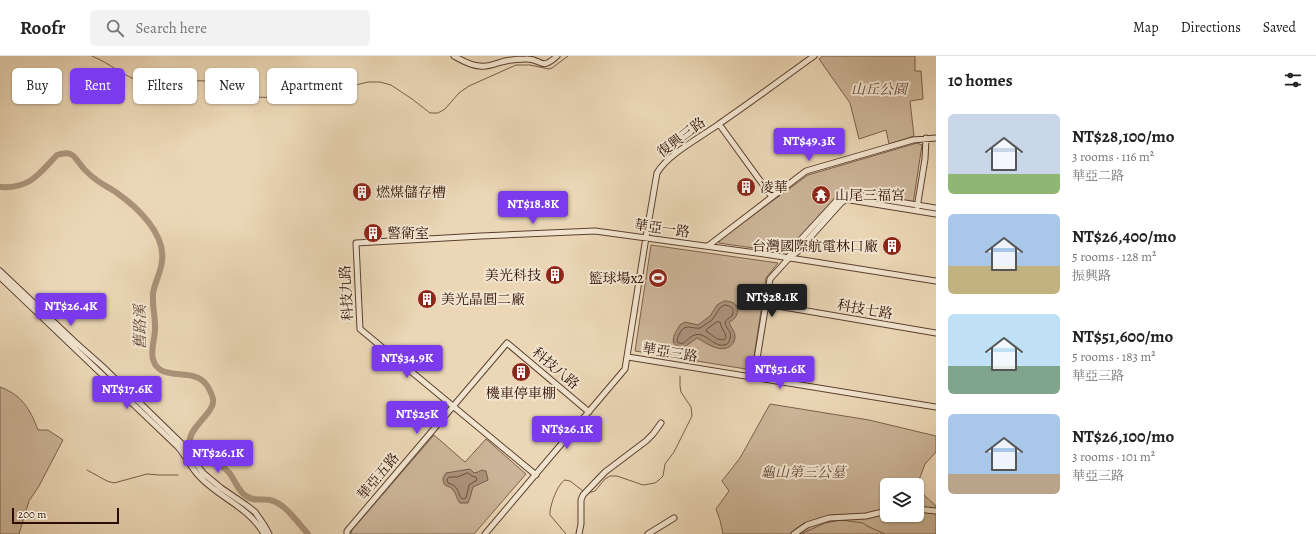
<!DOCTYPE html>
<html lang="en">
<head>
<meta charset="utf-8">
<style>
	body { margin:0; font-family:Alegreya,"Noto Serif TC",serif; background:#f2f2f2; color:#222; height:100vh; display:flex; flex-direction:column; font-size:15px; white-space:nowrap }
	* { box-sizing:border-box; margin:0 }
	p { font-size:13px; color:#767676 }
	.icon { flex:none; width:22px; height:22px; fill:none; stroke:currentColor; stroke-width:2; stroke-linecap:round; stroke-linejoin:round }
	.map { position:relative; flex:1; overflow:hidden }
	.panel { display:flex; flex-direction:column; background:#fff; width:380px }
	.panel>* { flex:none }
	.hud { position:absolute; left:12px; top:12px; width:380px; height:36px; display:flex; gap:8px }
	.fabs { position:absolute; left:880px; top:422px; display:grid; gap:8px }
	.fabs a { display:grid; place-items:center; width:44px; height:44px; border-radius:6px; background:#fff; box-shadow:0 1px 3px #0004; font-size:20px }
	.scale { position:absolute; left:12px; bottom:10px; width:107px; box-sizing:border-box; padding-left:4px; border:2px solid #2d0c02; border-top:0; font-size:11px; line-height:14px; white-space:nowrap; color:#2d0c02; -webkit-text-stroke:3px #f2e5d0; paint-order:stroke }
	.price { position:absolute; translate:-50% -34px; padding:0 9px; border-radius:4px; background:#7c3aed; color:#fff; font-size:13px; line-height:26px; filter:drop-shadow(0 1px 2px #0008) }
	.price::after { content:''; position:absolute; left:50%; top:24px; width:12px; height:9px; margin-left:-6px; background:inherit; clip-path:polygon(0 0,100% 0,50% 100%) }
	.price.selected { background:#222; color:#fff }
	ul { padding:0; list-style:none }
	li { display:flex; align-items:center; gap:12px; height:100px; padding:0 12px }
	li span { display:grid; place-items:center; flex:none; width:112px; height:80px; border-radius:6px; color:#555 }
	li>.icon { margin-inline-start:auto }
	span .icon { width:48px; height:48px; fill:#fffc; stroke-width:1 }
	li b { font-size:17px }
	h2 { display:flex; justify-content:space-between; align-items:center; height:48px; padding:0 12px; font-size:17px }
	.pill { padding:0 14px; border-radius:6px; background:#fff; box-shadow:0 1px 3px #0004; font-size:14px; line-height:36px }
	.pill.selected { background:#7c3aed; color:#fff }
	header { display:flex; align-items:center; gap:24px; box-sizing:border-box; height:56px; padding:0 20px; background:#fff; border-bottom:1px solid #e0e0e0 }
	header strong { font-size:19px }
	nav { display:flex; gap:22px; margin-inline-start:auto; font-size:14px }
	.search { width:280px; height:36px; background:#f2f2f2; display:flex; align-items:center; gap:10px; box-sizing:border-box; padding:0 14px; border-radius:6px; color:#767676; font-size:15px }
	main { display:flex; flex:1; min-height:0 }
	.map>svg:first-child { display:block }
	.green { fill:#cbb497; stroke:#7c604c }
	.water { fill:#aa9279; stroke:#785c49 }
	.lines { fill:none; stroke-linecap:round; stroke-linejoin:round }
	.shore { stroke:#6c4f3e; stroke-width:1 }
	.stream { stroke:#785c49; stroke-width:1 }
	.river { stroke:#aa9279; stroke-width:6 }
	.minor-casing { stroke:#5c3f2f; stroke-width:7 }
	.minor { stroke:#f2e5d0; stroke-width:5 }
	.labels { text-anchor:middle; stroke-width:4; stroke-linejoin:round; paint-order:stroke }
	.park-label { font-size:14px; font-style:italic; fill:#644736; stroke:#f2e5d0 }
	.street-label { font-size:14px; fill:#2d0c02; stroke:#f2e5d0 }
	.poi-label { font-size:14px; fill:#2d0c02; stroke:#f2e5d0; text-anchor:start }
	.water-label { font-size:15px; font-style:italic; fill:#654838; stroke:#f2e5d0 }
</style>
</head>
<body>
<header>
<strong>Roofr</strong>
<div class="search"><svg class="icon" aria-label="search" viewBox="0 0 24 24"><circle cx="10" cy="10" r="6"/><path d="M15 15l6 6"/></svg>Search here</div>
<nav><a>Map</a><a>Directions</a><a>Saved</a></nav>
</header>
<main>
<div class="map">
<svg width="936" height="478" viewBox="0 0 936 478">
	<rect width="100%" height="100%" fill="#ebd7b6"/>
	<filter id="stains"><feTurbulence type="fractalNoise" baseFrequency=".005" numOctaves="4"/><feColorMatrix values="0 0 0 0 .2 0 0 0 0 .09 0 0 0 0 .02 0 0 0 .5 -.17"/></filter>
	<radialGradient id="worn" r=".72"><stop offset=".6" stop-color="#630" stop-opacity="0"/><stop offset="1" stop-color="#630" stop-opacity=".3"/></radialGradient>
	<path class="green" d="M823,0H915V15H921L923,43L910,45L914,80L889,88L886,74L859,83L850,47L819,3Z
		M917,87L922,89L913,148L844,137L791,192L781,195H774L719,187V184L808,119Z
		M651,189L778,207L766,222L752,314L635,295Z
		M0,331C22,339 30,353 38,374H48L63,384L39,430L29,445L19,478H0Z
		M770,348L869,364L936,380V396L925,408L917,429H887V459H917V430L924,439L936,450V478H723L720,464L716,453L729,435L722,425L740,402Z
		M434,379L465,406L486,383L526,418L474,478H351L352,474Z"/>
	<path class="water" d="M724,245C726,245 729,245 731,246C742,249 738,263 729,266C730,271 735,275 735,280C735,292 723,295 714,291C708,289 703,285 697,282L683,292C667,289 674,279 680,269L685,266L698,269L710,260L717,249Z
		M470,413L474,417L478,416L482,414L486,415L488,424L473,431L470,442L468,447H460C456,443 457,438 453,434C449,428 443,433 443,422L446,417Z"/>
	<g class="lines">
		<path class="shore" d="M725,249C732,250 735,253 732,260C716,269 734,272 730,283C729,285 729,287 727,288C715,294 706,275 695,279C690,280 687,285 682,288L677,286C677,283 678,280 680,277C685,267 691,273 700,272L712,264L720,252Z
			M717,266H720C721,272 725,276 726,281L724,284L717,283L706,275L707,273Z
			M468,417L472,420L476,421L477,424L469,429L466,442L462,443C456,435 460,431 448,427L447,423L449,421H457Z"/>
		<path class="stream" d="M92,0C109,7 124,20 141,26C162,32 185,23 206,25C222,26 234,37 249,41L296,42L307,41L368,26H380L391,29L412,43L430,57H438L445,53L459,37L469,30L516,9H530L549,13L552,12L568,0
			M87,414L107,425L114,427L147,418L159,419H178
			M588,437L595,435L605,423L610,420H617L643,429L655,427L659,424L663,420L665,408L674,396L692,360L691,351L681,336L680,330V320
			M566,478L550,459C549,451 558,427 565,424L570,425L583,435
			M801,478L825,467L841,464L863,467L867,470L885,478"/>
		<path class="river" d="M0,131C30,133 39,118 57,99C75,93 75,104 85,114C88,117 91,120 94,122C101,128 110,132 117,137C137,151 166,178 162,205C161,216 155,226 153,237C152,249 155,259 155,270C156,281 150,292 153,303C159,327 192,311 205,327C208,330 212,338 213,343C216,355 190,371 190,384C190,390 193,396 195,402C203,408 212,406 221,410C234,416 235,433 246,440C254,446 261,442 270,444C286,448 297,466 308,478"/>
		<g class="minor-casing">
			<path id="minor" d="M454,0C461,4 471,10 480,10C487,11 492,9 498,7C507,4 517,3 526,3C542,2 540,16 557,0
				M719,68L772,141
				M917,152L925,103L926,82
				M708,190L806,115L913,84L936,82
				M789,201L793,192L839,142L843,139L850,138L936,152
				M0,215L75,286L102,310L182,388L203,417L221,432L246,449L255,456L264,469L269,478
				M0,221L178,391C186,400 191,412 200,421C220,442 250,452 264,478
				M766,248L936,277
				M628,301L936,351
				M754,321L770,223L789,202L797,196L842,146L847,143L850,144L936,158
				M536,419L360,273L356,187L481,180L595,175L771,199L936,225
				M917,453L936,455
				M347,478V475L507,287L589,356
				M485,478L625,313L647,175L657,117C668,98 701,81 719,68C751,46 782,23 814,0
				M579,478L581,468V444L583,439L605,416L646,385L653,378L661,367
				M648,478L674,462
				M794,478L807,469L829,462L866,460L887,455"/>
		</g>
		<use href="#minor" class="minor"/>
	</g>
	<defs>
		<g id="building-disc" transform="scale(1)"><circle r="9.5" fill="#8f2418" stroke="#f2e5d0"/><path d="M-4-6H4V6H1V3H-1V6H-4ZM-2.5-4.3h1.7v1.8h-1.7ZM.8-4.3h1.7v1.8H.8ZM-2.5-1h1.7V.8h-1.7ZM.8-1h1.7V.8H.8Z" fill="#fff"/></g>
		<g id="temple-disc" transform="scale(1)"><circle r="9.5" fill="#8f2418" stroke="#f2e5d0"/><path d="M0-6L5-2H3V0L6.5 2.5H4V6H1.5V3h-3V6H-4V2.5H-6.5L-3 0V-2H-5Z" fill="#fff"/></g>
		<g id="stadium-disc" transform="scale(1)"><circle r="9.5" fill="#8f2418" stroke="#f2e5d0"/><path d="M0-5a6.5 5 0 1 0 0 10a6.5 5 0 1 0 0-10ZM-3.5-1.8h7v3.6h-7Z" fill="#fff"/></g>
	</defs>
	<g fill-rule="evenodd">
		<use href="#building-disc" x="746" y="131"/>
		<use href="#building-disc" x="362" y="136"/>
		<use href="#temple-disc" x="821" y="139"/>
		<use href="#building-disc" x="373" y="177"/>
		<use href="#building-disc" x="892" y="190"/>
		<use href="#building-disc" x="555" y="219"/>
		<use href="#stadium-disc" x="658" y="222"/>
		<use href="#building-disc" x="427" y="243"/>
		<use href="#building-disc" x="521" y="316"/>
	</g>
	<g class="labels">
		<g class="park-label">
			<text x="879" y="38">山丘公園</text>
			<text x="803" y="421">龜山第三公墓</text>
		</g>
		<g class="street-label">
			<text transform="translate(681 81) rotate(-37)" y="5">復興三路</text>
			<text transform="translate(662 172) rotate(8)" y="5">華亞一路</text>
			<text transform="translate(346 237) rotate(-93)" y="5">科技九路</text>
			<text transform="translate(865 253) rotate(10)" y="5">科技七路</text>
			<text transform="translate(670 296) rotate(9)" y="5">華亞三路</text>
			<text transform="translate(556 312) rotate(40)" y="5">科技八路</text>
			<text transform="translate(378 420) rotate(-50)" y="5">華亞五路</text>
		</g>
		<g class="poi-label">
			<text x="760" y="136">凌華</text>
			<text x="376" y="141">燃煤儲存槽</text>
			<text x="835" y="144">山尾三福宮</text>
			<text x="387" y="182">警衛室</text>
			<text x="878" y="195" text-anchor="end">台灣國際航電林口廠</text>
			<text x="541" y="224" text-anchor="end">美光科技</text>
			<text x="644" y="227" text-anchor="end">籃球場x2</text>
			<text x="441" y="248">美光晶圓二廠</text>
			<text x="521" y="342" text-anchor="middle">機車停車棚</text>
		</g>
		<g class="water-label">
			<text transform="translate(140 271) rotate(-90)" y="5">舊路溪</text>
		</g>
	</g>
	<rect width="100%" height="100%" filter="url(#stains)"/>
	<rect width="100%" height="100%" fill="url(#worn)"/>
</svg>
<div class="fabs">
<a><svg class="icon" aria-label="layers" viewBox="0 0 24 24"><path d="M12 4l9 5-9 5-9-5zM3 14l9 5 9-5"/></svg></a>
</div>
<div class="scale">200 m</div>
<b class="price" style="left:809px;top:106px">NT$49.3K</b>
<b class="price" style="left:533px;top:169px">NT$18.8K</b>
<b class="price selected" style="left:772px;top:262px">NT$28.1K</b>
<b class="price" style="left:71px;top:271px">NT$26.4K</b>
<b class="price" style="left:407px;top:323px">NT$34.9K</b>
<b class="price" style="left:780px;top:334px">NT$51.6K</b>
<b class="price" style="left:127px;top:354px">NT$17.6K</b>
<b class="price" style="left:417px;top:379px">NT$25K</b>
<b class="price" style="left:567px;top:394px">NT$26.1K</b>
<b class="price" style="left:218px;top:418px">NT$26.1K</b>
<div class="hud">
<a class="pill">Buy</a>
<a class="pill selected">Rent</a>
<a class="pill">Filters</a>
<a class="pill">New</a>
<a class="pill">Apartment</a>
</div>
</div>
<section class="panel">
<h2>10 homes<svg class="icon" aria-label="filters" viewBox="0 0 24 24"><path d="M4 7h16M4 17h16"/><circle cx="9" cy="7" r="2"/><circle cx="15" cy="17" r="2"/></svg></h2>
<ul>
<li><span style="background:linear-gradient(#c9d6e8 75%,#8fb573 0)"><svg class="icon" aria-label="home" viewBox="0 0 24 24"><path d="M3 11l9-7 9 7M6 9v11h12V9"/></svg></span><div><b>NT$28,100/mo</b><p>3 rooms · 116 m²</p><p>華亞二路</p></div></li>
<li><span style="background:linear-gradient(#a9c7e8 65%,#c2b280 0)"><svg class="icon" aria-label="home" viewBox="0 0 24 24"><path d="M3 11l9-7 9 7M6 9v11h12V9"/></svg></span><div><b>NT$26,400/mo</b><p>5 rooms · 128 m²</p><p>振興路</p></div></li>
<li><span style="background:linear-gradient(#bfe0f5 65%,#7fa58c 0)"><svg class="icon" aria-label="home" viewBox="0 0 24 24"><path d="M3 11l9-7 9 7M6 9v11h12V9"/></svg></span><div><b>NT$51,600/mo</b><p>5 rooms · 183 m²</p><p>華亞三路</p></div></li>
<li><span style="background:linear-gradient(#a9c7e8 75%,#b9a48a 0)"><svg class="icon" aria-label="home" viewBox="0 0 24 24"><path d="M3 11l9-7 9 7M6 9v11h12V9"/></svg></span><div><b>NT$26,100/mo</b><p>3 rooms · 101 m²</p><p>華亞三路</p></div></li>
</ul>
</section>
</main>
</body>
</html>
